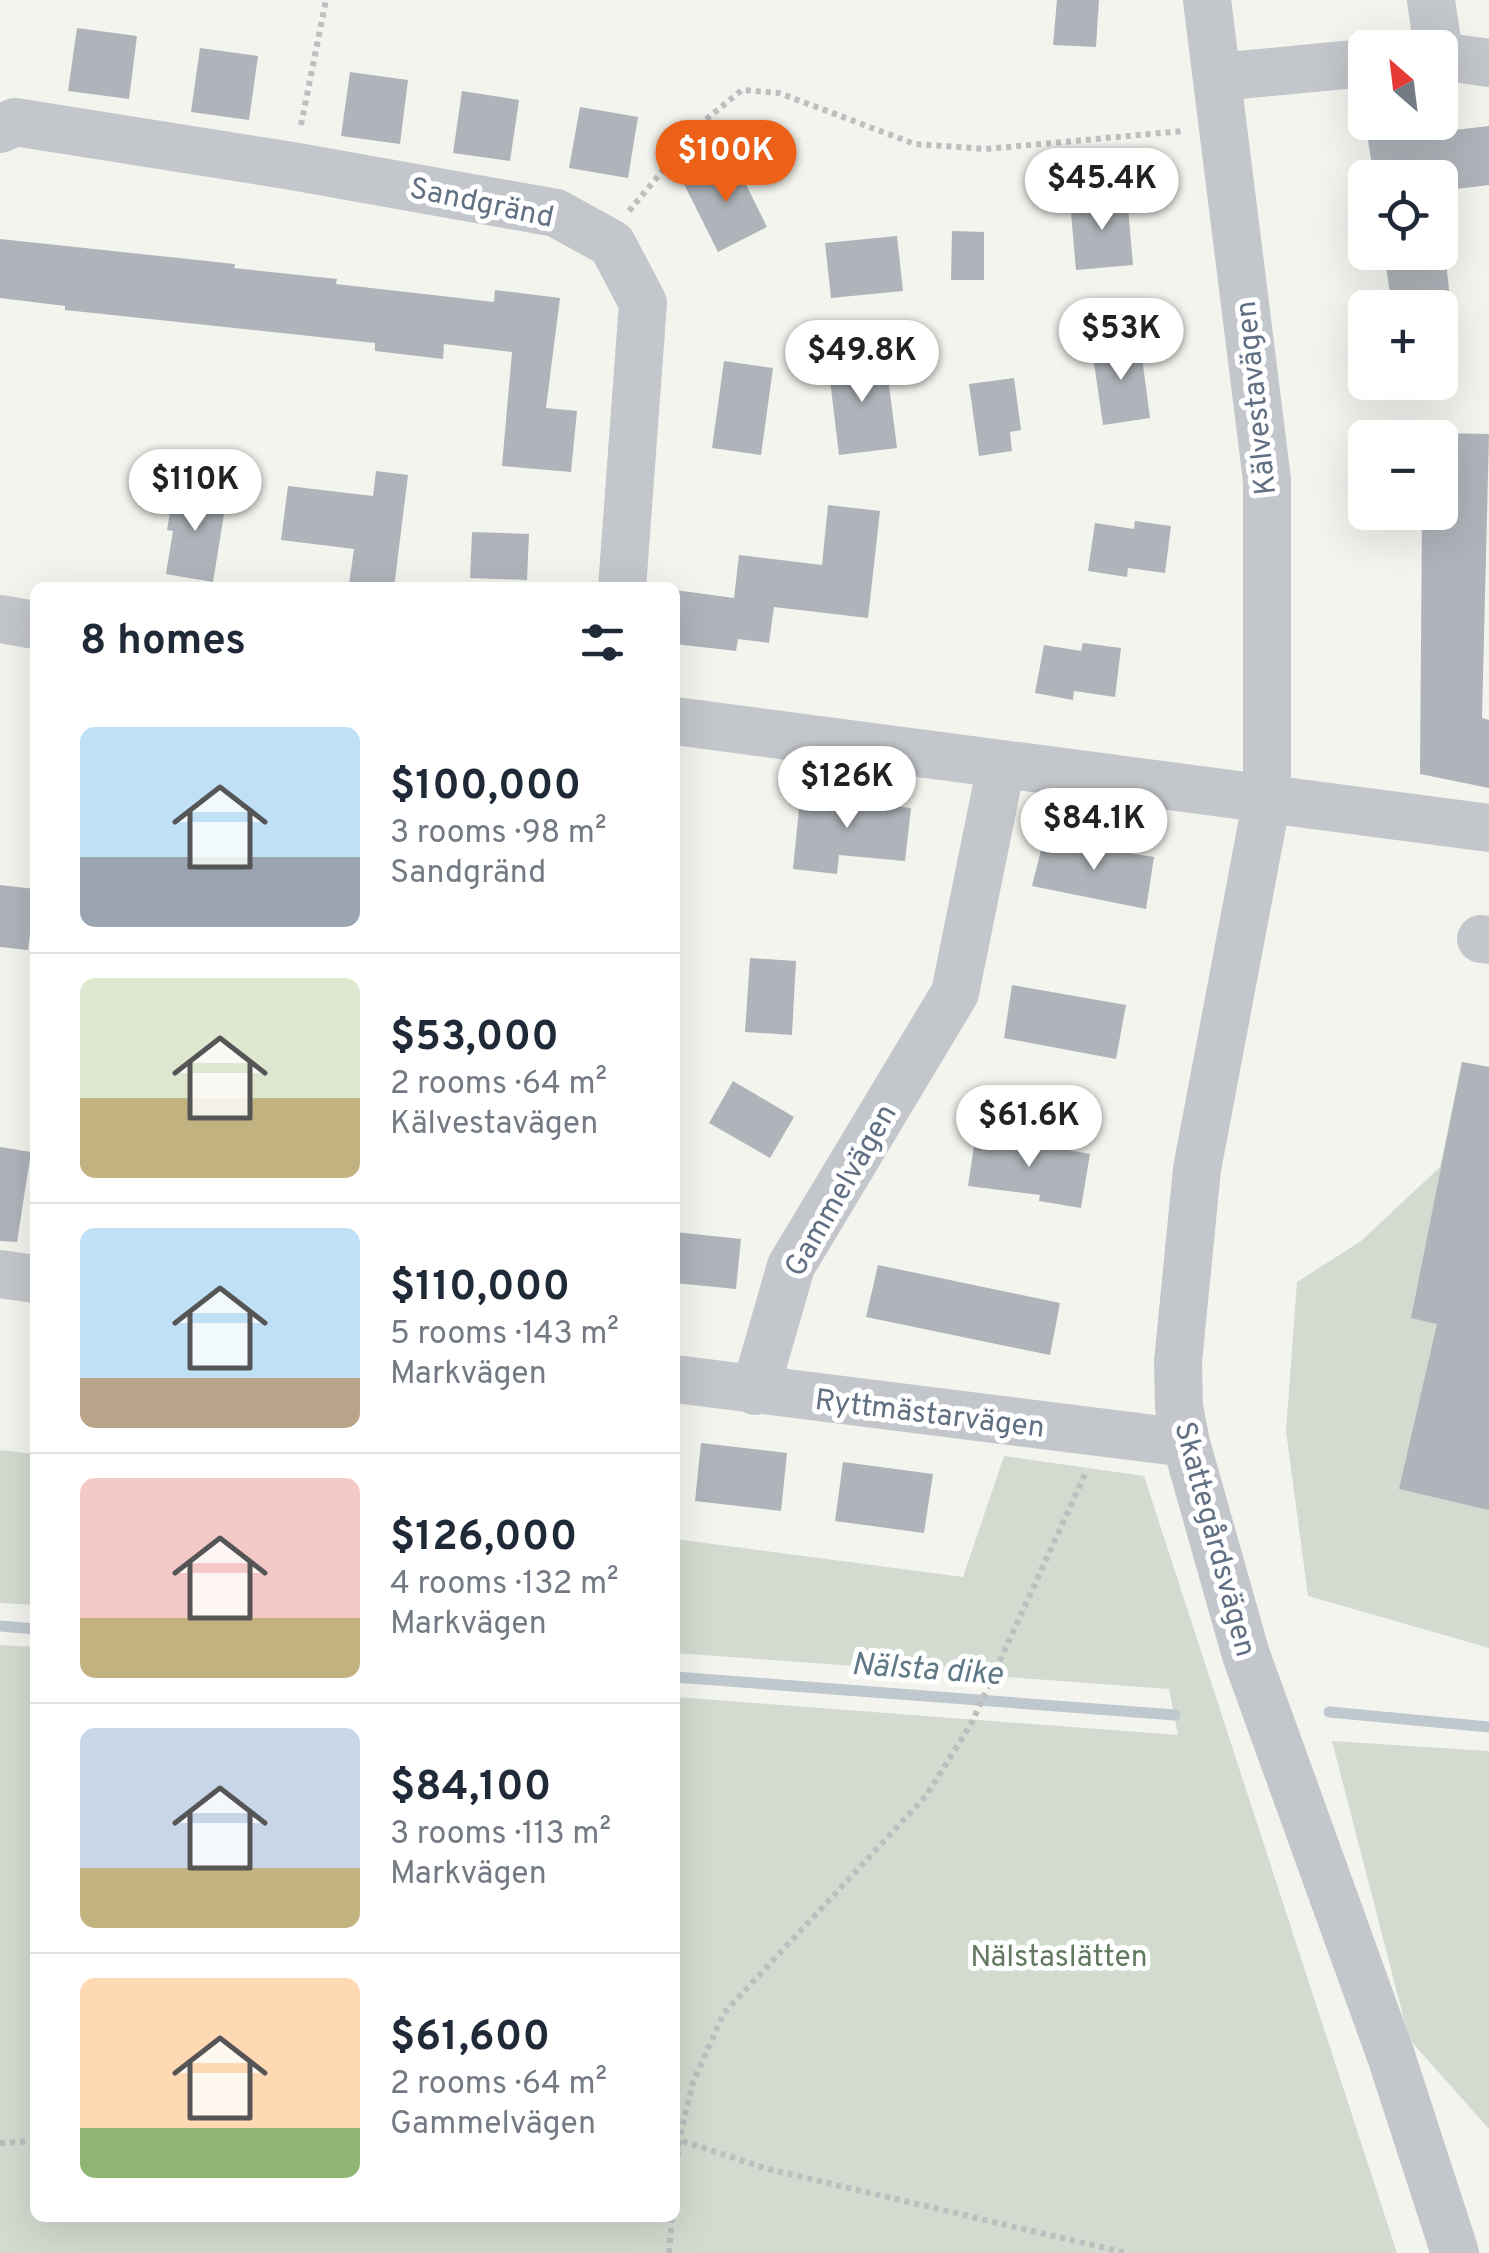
<!DOCTYPE html>
<html lang="en">
<head>
<meta charset="utf-8">
<style>
	body { margin:0; font-family:Overpass,sans-serif; background:#f6f6f7; color:#1f2937; height:100vh; display:flex; flex-direction:column; font-size:38px; white-space:nowrap }
	* { box-sizing:border-box; margin:0 }
	p { font-size:32px; color:#747a83 }
	.icon { flex:none; width:55px; height:55px; fill:none; stroke:currentColor; stroke-width:2; stroke-linecap:round; stroke-linejoin:round }
	.map { position:relative; flex:1; overflow:hidden }
	.panel { position:absolute; left:30px; top:582px; width:650px; height:1640px; display:flex; flex-direction:column; background:#fff; border-radius:15px; box-shadow:0 10px 40px #0002 }
	.panel>* { flex:none }
	.needle { width:65px; rotate:332deg }
	.fabs { position:absolute; left:1348px; top:30px; display:grid; gap:20px }
	.fabs a { display:grid; place-items:center; width:110px; height:110px; border-radius:15px; background:#fff; box-shadow:0 10px 40px #0002; font-size:50px }
	.price { position:absolute; translate:-50% -85px; padding:0 22px; border-radius:35px; background:#fff; color:#222; font-size:32px; line-height:65px; filter:drop-shadow(0 2px 5px #0008) }
	.price::after { content:''; position:absolute; left:50%; top:60px; width:30px; height:22px; margin-left:-15px; background:inherit; clip-path:polygon(0 0,100% 0,50% 100%) }
	.price.active { background:#ec6117; color:#fff }
	ul { padding:0; list-style:none }
	li { display:flex; align-items:center; gap:30px; height:250px; padding:0 50px }
	li+li { border-top:2px solid #e0e1e3 }
	li span { display:grid; place-items:center; flex:none; width:280px; height:200px; border-radius:15px; color:#555 }
	li>.icon { margin-inline-start:auto }
	span .icon { width:120px; height:120px; fill:#fffc; stroke-width:1 }
	li b { font-size:42px }
	h2 { display:flex; justify-content:space-between; align-items:center; height:120px; padding:0 50px; font-size:42px }
	.map>svg:first-child { display:block }
	.green { fill:#d3dbd0 }
	.lines { fill:none; stroke-linecap:round; stroke-linejoin:round }
	.stream { stroke:#bec8ce; stroke-width:11 }
	.building { fill:#aeb4ba }
	.path { stroke:#bdbec0; stroke-width:6; stroke-dasharray:5 5; stroke-linecap:butt }
	.minor { stroke:#c3c6ca; stroke-width:48 }
	.labels { text-anchor:middle; stroke-width:10; stroke-linejoin:round; paint-order:stroke }
	.street-label { font-size:30px; fill:#617082; stroke:#fff }
	.park-label { font-size:30px; fill:#627960; stroke:#fff }
	.water-label { font-size:32px; font-style:italic; fill:#617987; stroke:#fff }
</style>
</head>
<body>
<div class="map">
<svg width="1489" height="2253" viewBox="0 0 1489 2253">
	<rect width="100%" height="100%" fill="#f4f4ef"/>
	<path class="green" d="M1462,1062L1489,1067V1648L1308,1596L1286,1431L1297,1282L1361,1241L1440,1167Z
		M0,1450L35,1454V1605L0,1603Z
		M1004,1456L1144,1476L1397,2253H0V1645L35,1647V2218H675V1697L1178,1735L1169,1689L675,1653V1539L963,1577Z
		M1332,1741L1489,1751V2129L1409,2039Z"/>
	<g class="lines">
		<path class="stream" d="M0,1626L35,1629
			M675,1677L1175,1715
			M1329,1712L1489,1727"/>
	</g>
	<path class="building" d="M1057,0H1099L1096,47L1053,45Z
		M77,28L137,36L129,99L68,91Z
		M200,48L258,56L249,120L191,112Z
		M350,72L408,80L400,144L341,136Z
		M462,91L519,100L510,161L453,153Z
		M580,107L638,117L628,178L569,168Z
		M1489,126V185L1440,191V178H1374L1368,140Z
		M733,158L767,227L718,252L684,184Z
		M1127,196L1133,265L1076,270L1070,201Z
		M952,231L984,232V280H951Z
		M897,236L903,291L831,298L825,243Z
		M0,239L235,264L234,268L337,279L336,284L494,302L495,290L560,298L546,408L577,411L571,472L502,466L512,352L444,344L443,359L375,351V343L65,310V306L0,298Z
		M1384,252H1445L1451,308H1392Z
		M1140,342L1150,418L1103,425L1092,349Z
		M831,354L837,365L836,361L885,354L897,448L839,455L827,355Z
		M724,361L773,368L761,455L712,448Z
		M1014,378L1021,430L1010,432L1012,451L979,456L969,384Z
		M1440,433L1489,434L1482,718L1489,720V788L1420,774L1422,512H1440Z
		M376,471L408,475L394,588L349,584L354,549L281,540L288,486L373,496Z
		M174,488L227,496L213,582L166,574L173,531L167,530Z
		M828,505L880,511L868,618L774,607L769,643L738,639L736,651L675,644V590L734,598L739,555L822,565Z
		M1135,521L1171,526L1165,573L1128,568L1127,577L1088,571L1095,523L1134,529Z
		M472,532L529,534L527,580L470,578Z
		M1083,643L1121,648L1115,697L1074,691L1073,700L1035,693L1044,645L1081,651Z
		M801,789L861,794L860,803L911,808L905,861L839,855L837,874L793,869Z
		M1045,834L1084,846L1154,857L1146,909L1032,886Z
		M0,885L35,889L28,950L0,947Z
		M750,958L796,961L792,1035L745,1032Z
		M1012,985L1126,1005L1116,1059L1004,1038Z
		M1462,1062L1489,1067V1510L1399,1489L1437,1324L1411,1318Z
		M733,1081L794,1117L770,1158L709,1123Z
		M976,1133L1090,1154L1081,1208L1039,1201L1040,1195L968,1186Z
		M0,1147L31,1152L17,1242L0,1241Z
		M675,1232L741,1239L736,1289L675,1283Z
		M878,1265L1060,1303L1050,1355L866,1317Z
		M701,1443L787,1453L781,1511L695,1501Z
		M843,1462L933,1474L924,1533L835,1521Z"/>
	<g class="lines">
		<path class="path" d="M301,125L326,0
			M629,211L704,121L742,90L779,93L915,144L986,149L1183,131
			M675,2139L679,2140L693,2082L724,2013L926,1796L971,1724L1086,1472
			M0,2143L35,2141
			M675,2186L679,2140L768,2169L1126,2253
			M669,2253L672,2218"/>
		<path class="minor" d="M1207,0L1267,480V799L1197,1169L1178,1362L1179,1407L1186,1443L1246,1655L1391,2056L1455,2253
			M1431,0L1438,48
			M1440,56L1489,63
			M1218,77L1365,63
			M0,129L15,122L292,166L556,213L612,244L643,303L622,588
			M0,619L35,625
			M675,721L1489,828
			M1481,939L1489,940
			M0,1274L35,1279
			M675,1379L1186,1443
			M755,1391L791,1266L955,993L1001,766"/>
	</g>
	<g class="labels">
		<g class="street-label">
			<text transform="translate(482 202) rotate(12)" y="10">Sandgränd</text>
			<text transform="translate(1255 398) rotate(-96)" y="10">Kälvestavägen</text>
			<text transform="translate(840 1190) rotate(-60)" y="10">Gammelvägen</text>
			<text transform="translate(930 1413) rotate(7)" y="10">Ryttmästarvägen</text>
			<text transform="translate(1216 1539) rotate(75)" y="10">Skattegårdsvägen</text>
		</g>
		<g class="park-label">
			<text x="1059" y="1966">Nälstaslätten</text>
		</g>
		<g class="water-label">
			<text transform="translate(927 1668) rotate(4)" y="11">Nälsta dike</text>
		</g>
	</g>
</svg>
<div class="fabs">
<a><svg class="needle" viewBox="-14 -14 28 28"><path d="M0-13l5 13h-10z" fill="#e53935"/><path d="M0 13l5-13h-10z" fill="#747a83"/></svg></a>
<a><svg class="icon" aria-label="locate" viewBox="0 0 24 24"><circle cx="12" cy="12" r="6"/><path d="M12 2v4M12 18v4M2 12h4M18 12h4"/></svg></a>
<a>+</a>
<a>−</a>
</div>
<b class="price active" style="left:726px;top:205px">$100K</b>
<b class="price" style="left:1102px;top:233px">$45.4K</b>
<b class="price" style="left:1121px;top:383px">$53K</b>
<b class="price" style="left:862px;top:405px">$49.8K</b>
<b class="price" style="left:195px;top:534px">$110K</b>
<b class="price" style="left:847px;top:831px">$126K</b>
<b class="price" style="left:1094px;top:873px">$84.1K</b>
<b class="price" style="left:1029px;top:1170px">$61.6K</b>
<section class="panel">
<h2>8 homes<svg class="icon" aria-label="filters" viewBox="0 0 24 24"><path d="M4 7h16M4 17h16"/><circle cx="9" cy="7" r="2"/><circle cx="15" cy="17" r="2"/></svg></h2>
<ul>
<li><span style="background:linear-gradient(#bfe0f5 65%,#9aa5b1 0)"><svg class="icon" aria-label="home" viewBox="0 0 24 24"><path d="M3 11l9-7 9 7M6 9v11h12V9"/></svg></span><div><b>$100,000</b><p>3 rooms · 98 m²</p><p>Sandgränd</p></div></li>
<li><span style="background:linear-gradient(#dfe7d0 60%,#c2b280 0)"><svg class="icon" aria-label="home" viewBox="0 0 24 24"><path d="M3 11l9-7 9 7M6 9v11h12V9"/></svg></span><div><b>$53,000</b><p>2 rooms · 64 m²</p><p>Kälvestavägen</p></div></li>
<li><span style="background:linear-gradient(#bfe0f5 75%,#b9a48a 0)"><svg class="icon" aria-label="home" viewBox="0 0 24 24"><path d="M3 11l9-7 9 7M6 9v11h12V9"/></svg></span><div><b>$110,000</b><p>5 rooms · 143 m²</p><p>Markvägen</p></div></li>
<li><span style="background:linear-gradient(#f6c9c9 70%,#c2b280 0)"><svg class="icon" aria-label="home" viewBox="0 0 24 24"><path d="M3 11l9-7 9 7M6 9v11h12V9"/></svg></span><div><b>$126,000</b><p>4 rooms · 132 m²</p><p>Markvägen</p></div></li>
<li><span style="background:linear-gradient(#c9d6e8 70%,#c2b280 0)"><svg class="icon" aria-label="home" viewBox="0 0 24 24"><path d="M3 11l9-7 9 7M6 9v11h12V9"/></svg></span><div><b>$84,100</b><p>3 rooms · 113 m²</p><p>Markvägen</p></div></li>
<li><span style="background:linear-gradient(#ffd9b3 75%,#8fb573 0)"><svg class="icon" aria-label="home" viewBox="0 0 24 24"><path d="M3 11l9-7 9 7M6 9v11h12V9"/></svg></span><div><b>$61,600</b><p>2 rooms · 64 m²</p><p>Gammelvägen</p></div></li>
</ul>
</section>
</div>
</body>
</html>
